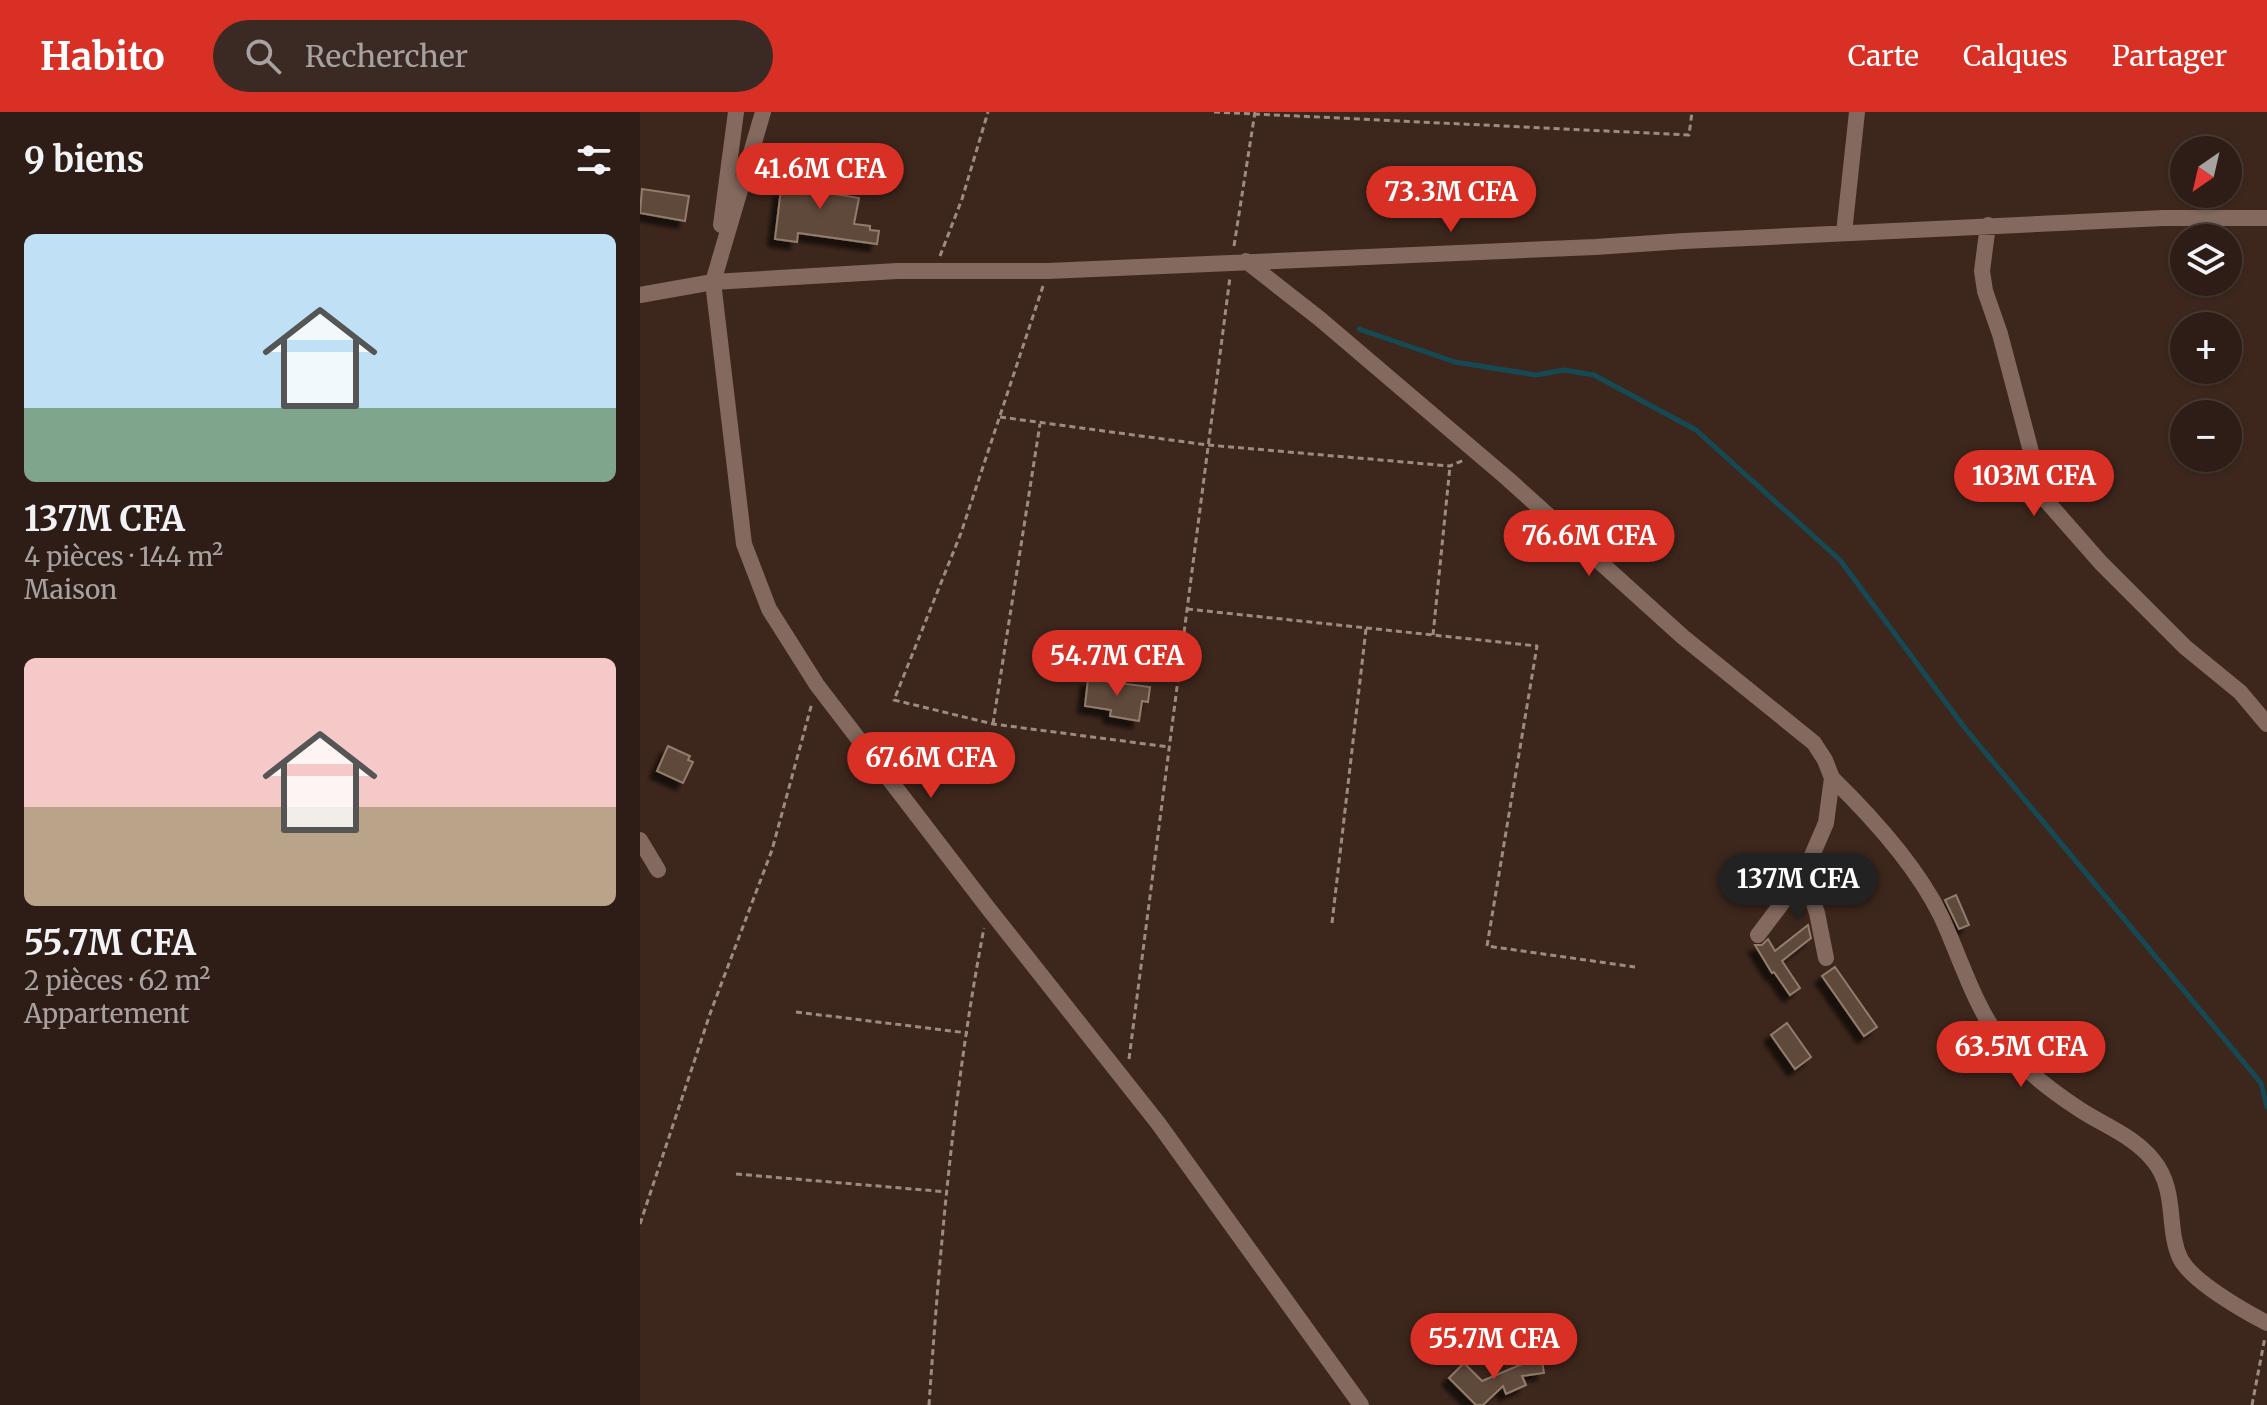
<!DOCTYPE html>
<html lang="fr">
<head>
<meta charset="utf-8">
<style>
	body { margin:0; font-family:Merriweather,serif; background:#3a2a23; color:#f1f3f6; height:100vh; display:flex; flex-direction:column; font-size:30px; white-space:nowrap }
	* { box-sizing:border-box; margin:0 }
	p { font-size:26px; color:#a7a2a1 }
	.icon { flex:none; width:44px; height:44px; fill:none; stroke:currentColor; stroke-width:2; stroke-linecap:round; stroke-linejoin:round }
	.map { position:relative; flex:1; overflow:hidden }
	.side { display:flex; flex-direction:column; background:#2e1d16; width:640px }
	.side>* { flex:none }
	.needle { width:52px; rotate:214deg }
	.buttons { position:absolute; left:1530px; top:24px; display:grid; gap:16px }
	.buttons a { display:grid; place-items:center; width:72px; height:72px; border-radius:50%; background:#2e1d16; box-shadow:0 2px 6px #0004,0 0 0 2px #493b35; font-size:40px }
	.price { position:absolute; translate:-50% -68px; padding:0 18px; border-radius:28px; background:#d93025; color:#fff; font-size:26px; line-height:52px; filter:drop-shadow(0 2px 4px #0008) }
	.price::after { content:''; position:absolute; left:50%; top:48px; width:24px; height:18px; margin-left:-12px; background:inherit; clip-path:polygon(0 0,100% 0,50% 100%) }
	.price.selected { background:#222; color:#fff }
	ul { padding:0; list-style:none }
	li { display:grid; align-content:center; gap:16px; height:424px; padding:0 24px }
	li span { display:grid; place-items:center; height:248px; border-radius:12px; color:#555 }
	li>.icon { margin-inline-start:auto }
	span .icon { width:144px; height:144px; fill:#fffc; stroke-width:1 }
	li b { font-size:34px }
	h2 { display:flex; justify-content:space-between; align-items:center; height:96px; padding:0 24px; font-size:34px }
	header { display:flex; align-items:center; gap:48px; box-sizing:border-box; height:112px; padding:0 40px; background:#d93025; color:#fff }
	header strong { font-size:38px }
	nav { display:flex; gap:44px; margin-inline-start:auto; font-size:28px }
	.search { width:560px; height:72px; background:#3a2a23; display:flex; align-items:center; gap:20px; box-sizing:border-box; padding:0 28px; border-radius:44px; color:#a7a2a1; font-size:30px }
	main { display:flex; flex:1; min-height:0 }
	.map>svg:first-child { display:block }
	.lines { fill:none; stroke-linecap:round; stroke-linejoin:round }
	.stream { stroke:#154954; stroke-width:5 }
	.building { fill:#5e493a; stroke:#927b6b; stroke-width:2; filter:url(#shadow) }
	.path { stroke:#9d8b83; stroke-width:3; stroke-dasharray:6 4; stroke-linecap:butt }
	.minor { stroke:#83695e; stroke-width:16 }
</style>
</head>
<body>
<header>
<strong>Habito</strong>
<div class="search"><svg class="icon" aria-label="search" viewBox="0 0 24 24"><circle cx="10" cy="10" r="6"/><path d="M15 15l6 6"/></svg>Rechercher</div>
<nav><a>Carte</a><a>Calques</a><a>Partager</a></nav>
</header>
<main>
<section class="side">
<h2>9 biens<svg class="icon" aria-label="filters" viewBox="0 0 24 24"><path d="M4 7h16M4 17h16"/><circle cx="9" cy="7" r="2"/><circle cx="15" cy="17" r="2"/></svg></h2>
<ul>
<li><span style="background:linear-gradient(#bfe0f5 70%,#7fa58c 0)"><svg class="icon" aria-label="home" viewBox="0 0 24 24"><path d="M3 11l9-7 9 7M6 9v11h12V9"/></svg></span><div><b>137M CFA</b><p>4 pièces · 144 m²</p><p>Maison</p></div></li>
<li><span style="background:linear-gradient(#f6c9c9 60%,#b9a48a 0)"><svg class="icon" aria-label="home" viewBox="0 0 24 24"><path d="M3 11l9-7 9 7M6 9v11h12V9"/></svg></span><div><b>55.7M CFA</b><p>2 pièces · 62 m²</p><p>Appartement</p></div></li>
</ul>
</section>
<div class="map">
<svg width="1627" height="1293" viewBox="0 0 1627 1293">
	<defs>
		<filter id="shadow"><feDropShadow dx="-7" dy="7" stdDeviation="2" flood-color="#0009"/></filter>
	</defs>
	<rect width="100%" height="100%" fill="#3d271d"/>
	<g class="lines">
		<path class="stream" d="M719,217L815,250L896,263L924,258L954,263L1056,318L1200,448L1324,615L1621,971L1627,995"/>
	</g>
	<path class="building" d="M168,42L187,45L182,80L219,86L214,112L230,114V118L239,119L237,132L158,121L157,130L135,127L141,77L163,79Z
		M2,77L49,84L45,109L0,101Z
		M448,567L510,575L508,590L502,589L499,609L470,604L471,598L445,594Z
		M28,634L50,644L48,648L53,650L43,671L17,659Z
		M1316,783L1329,813L1319,817L1305,788Z
		M1168,813L1171,826L1142,849L1160,876L1150,883L1134,860L1132,861L1115,833H1122L1128,827L1135,839Z
		M1195,855L1237,915L1224,924L1182,864Z
		M1147,911L1171,945L1155,957L1131,923Z
		M901,1244L904,1261L882,1264L886,1273L866,1282L863,1274L843,1293H836L809,1266L824,1251L842,1269Z"/>
	<g class="lines">
		<path class="path" d="M574,0L1049,23L1052,0
			M594,134L615,0
			M300,144L322,87L348,0
			M403,174L321,421L254,588L353,612L529,635
			M360,305L568,333L810,354L824,348
			M547,497L897,534L847,834L995,855
			M793,523L810,354
			M353,612L400,312
			M692,811L726,517
			M156,900L328,921
			M489,947L590,165
			M96,1062L308,1080
			M0,1112L71,899L132,738L172,591
			M289,1293C300,1134 314,973 344,816
			M1612,1293L1625,1225"/>
		<path class="minor" d="M123,0L73,170L104,432L129,497L177,573L348,796L518,1011L721,1293
			M81,113L96,0
			M1348,113L1342,159L1345,179L1360,222L1403,385L1461,451L1545,535L1600,580L1627,612
			M1204,121L1217,0
			M606,149L680,207L868,367L1043,525L1174,631L1185,648L1192,666L1186,711L1164,762L1118,823
			M0,183L73,170L257,159H408L955,135L1044,129L1523,106H1627
			M1192,666C1231,704 1277,755 1301,804C1321,847 1335,897 1365,934C1384,958 1413,980 1439,997C1463,1013 1494,1024 1513,1048C1538,1078 1526,1116 1540,1146C1551,1169 1604,1199 1627,1211
			M0,728L18,758
			M1164,762L1177,801L1186,846"/>
	</g>
</svg>
<div class="buttons">
<a><svg class="needle" viewBox="-14 -14 28 28"><path d="M0-13l5 13h-10z" fill="#e53935"/><path d="M0 13l5-13h-10z" fill="#a7a2a1"/></svg></a>
<a><svg class="icon" aria-label="layers" viewBox="0 0 24 24"><path d="M12 4l9 5-9 5-9-5zM3 14l9 5 9-5"/></svg></a>
<a>+</a>
<a>−</a>
</div>
<b class="price" style="left:180px;top:99px">41.6M CFA</b>
<b class="price" style="left:811px;top:122px">73.3M CFA</b>
<b class="price" style="left:1394px;top:406px">103M CFA</b>
<b class="price" style="left:949px;top:466px">76.6M CFA</b>
<b class="price" style="left:477px;top:586px">54.7M CFA</b>
<b class="price" style="left:291px;top:688px">67.6M CFA</b>
<b class="price selected" style="left:1158px;top:809px">137M CFA</b>
<b class="price" style="left:1381px;top:977px">63.5M CFA</b>
<b class="price" style="left:854px;top:1269px">55.7M CFA</b>
</div>
</main>
</body>
</html>
